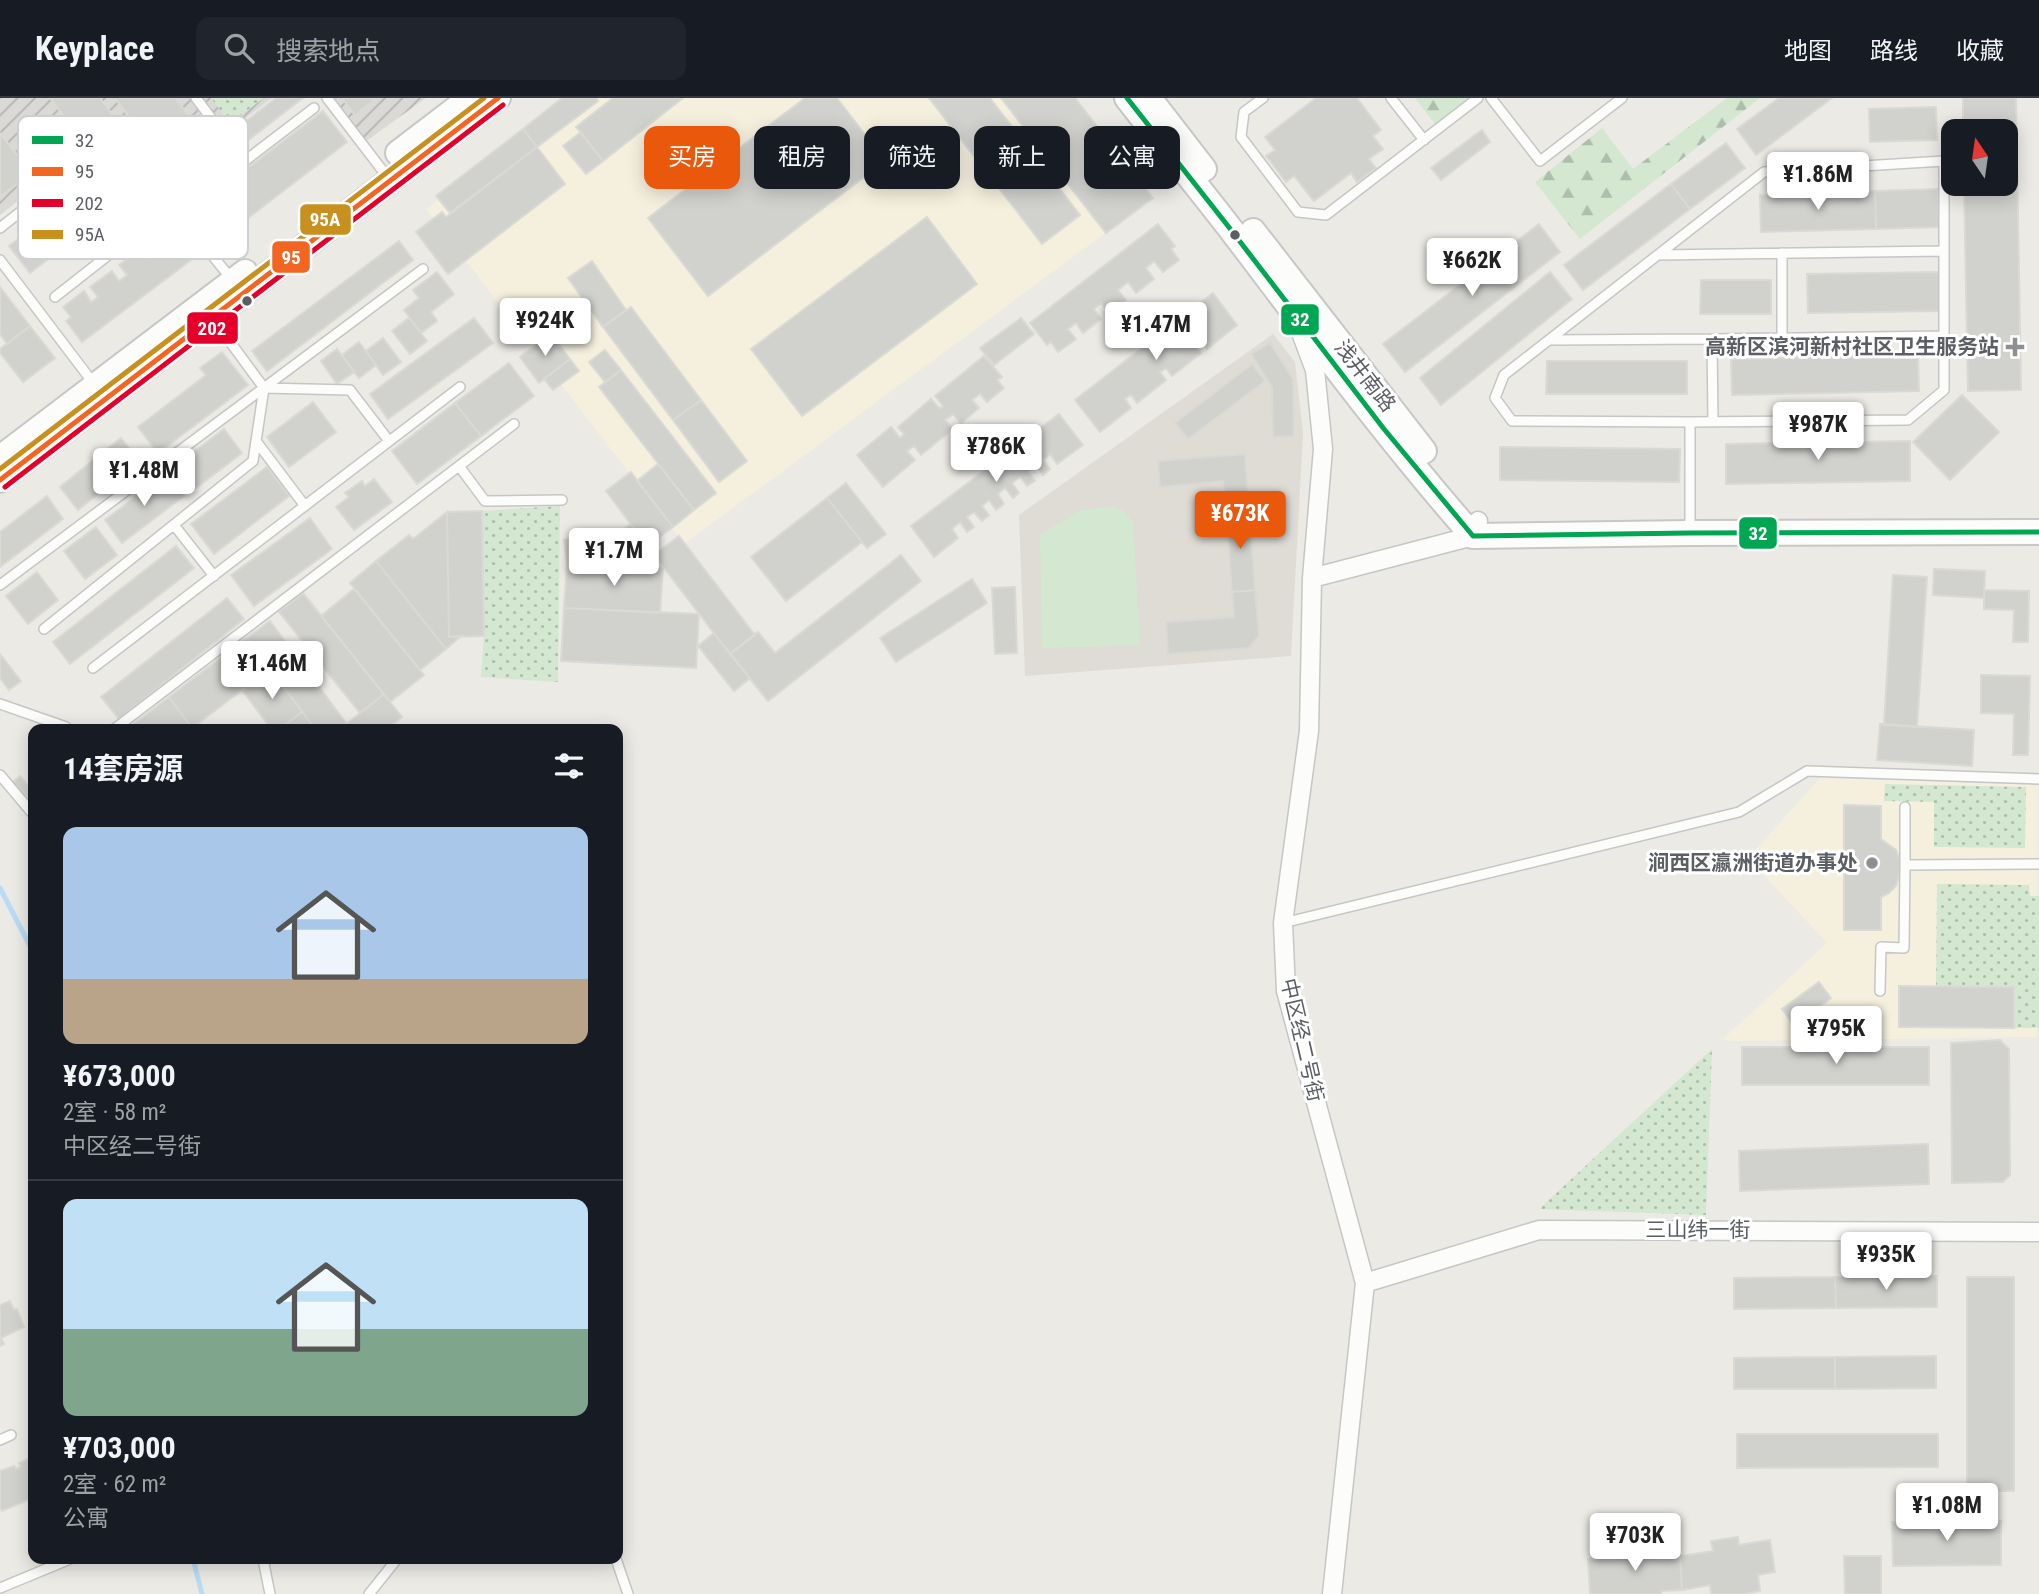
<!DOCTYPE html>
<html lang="zh">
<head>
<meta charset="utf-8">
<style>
	body { margin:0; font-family:"Roboto Condensed","Noto Sans SC",sans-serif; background:#20242c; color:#f1f3f6; height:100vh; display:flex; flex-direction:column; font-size:26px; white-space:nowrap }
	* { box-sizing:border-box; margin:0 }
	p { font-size:23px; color:#9ea1a6 }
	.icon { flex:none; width:38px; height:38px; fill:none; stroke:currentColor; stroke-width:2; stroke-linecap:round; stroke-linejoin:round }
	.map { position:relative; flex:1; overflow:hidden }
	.side { position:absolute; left:28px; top:626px; width:595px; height:840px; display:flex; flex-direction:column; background:#171b24; border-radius:14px; box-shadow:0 4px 18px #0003 }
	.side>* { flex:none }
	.top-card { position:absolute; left:644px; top:28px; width:665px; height:63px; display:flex; gap:14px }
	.needle { width:46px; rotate:347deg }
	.fabs { position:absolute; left:1941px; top:21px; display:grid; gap:14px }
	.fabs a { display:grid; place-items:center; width:77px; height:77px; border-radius:14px; background:#171b24; box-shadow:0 4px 18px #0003; font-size:35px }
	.price { position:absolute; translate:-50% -60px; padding:0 16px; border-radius:7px; background:#fff; color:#222; font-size:23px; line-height:46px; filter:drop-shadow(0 2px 4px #0008) }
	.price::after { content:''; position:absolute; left:50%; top:42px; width:21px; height:16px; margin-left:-10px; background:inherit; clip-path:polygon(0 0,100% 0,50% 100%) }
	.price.on { background:#ea580c; color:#fff }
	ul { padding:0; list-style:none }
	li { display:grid; align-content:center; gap:14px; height:371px; padding:0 35px }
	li+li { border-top:2px solid #363941 }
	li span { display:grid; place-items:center; height:217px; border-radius:14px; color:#555 }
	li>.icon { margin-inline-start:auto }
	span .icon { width:126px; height:126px; fill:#fffc; stroke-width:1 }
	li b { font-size:30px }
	h2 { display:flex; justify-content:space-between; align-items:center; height:84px; padding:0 35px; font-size:30px }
	.pill { padding:0 24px; border-radius:14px; background:#171b24; box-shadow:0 4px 18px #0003; font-size:24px; line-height:63px }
	.pill.on { background:#ea580c; color:#fff }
	header { display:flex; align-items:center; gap:42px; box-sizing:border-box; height:98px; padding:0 35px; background:#171b24; border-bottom:2px solid #363941 }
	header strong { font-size:33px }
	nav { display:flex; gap:38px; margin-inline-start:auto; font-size:24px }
	.search { width:490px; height:63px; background:#20242c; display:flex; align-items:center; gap:18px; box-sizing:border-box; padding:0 24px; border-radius:14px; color:#9ea1a6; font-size:26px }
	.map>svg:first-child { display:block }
	.commercial { fill:#f5f0de }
	.industrial { fill:url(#industrial-furrows) }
	.education { fill:#dedcd5 }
	.grass { fill:url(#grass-dots) }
	.forest { fill:url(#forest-firs) }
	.green { fill:#d3e7d1 }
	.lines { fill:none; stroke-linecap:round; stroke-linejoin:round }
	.stream { stroke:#b9dbf5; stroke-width:5 }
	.building { fill:#d1d1ce; stroke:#dad9d4; stroke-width:2 }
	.lane-casing { stroke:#c6c6c6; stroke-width:12 }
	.street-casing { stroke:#c6c6c6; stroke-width:21 }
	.secondary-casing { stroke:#c7c7c7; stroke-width:28 }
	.lane { stroke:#fcfcfb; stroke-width:9 }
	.street { stroke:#fcfcfb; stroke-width:18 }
	.secondary { stroke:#fcfcfb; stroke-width:24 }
	.bus-1-casing { stroke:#fff; stroke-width:10 }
	.bus-2-casing { stroke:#fff; stroke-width:10 }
	.bus-3-casing { stroke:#fff; stroke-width:10 }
	.bus-4-casing { stroke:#fff; stroke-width:10 }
	.bus-1 { stroke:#00a651; stroke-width:5 }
	.bus-2 { stroke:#f26522; stroke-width:5 }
	.bus-3 { stroke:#e4002b; stroke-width:5 }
	.bus-4 { stroke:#c8901e; stroke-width:5 }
	.bus-dot { fill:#5b5e63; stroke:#fff; stroke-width:2.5 }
	.poi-dot { fill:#8d8f90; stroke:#fff; stroke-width:2.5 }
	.labels { text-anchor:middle; stroke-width:6; stroke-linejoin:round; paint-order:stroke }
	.poi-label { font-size:21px; font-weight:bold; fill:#5b5e63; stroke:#fff; text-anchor:end }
	.street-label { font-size:21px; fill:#5b5e63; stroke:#fff }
	.key { fill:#fff; stroke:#cecfd0; stroke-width:2 }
	.key-label { font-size:19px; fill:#5b5e63 }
	.line-badge { stroke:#fff; stroke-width:2.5 }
	.badge-label { font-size:19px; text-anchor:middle; font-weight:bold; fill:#fff }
</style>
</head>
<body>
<header>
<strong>Keyplace</strong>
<div class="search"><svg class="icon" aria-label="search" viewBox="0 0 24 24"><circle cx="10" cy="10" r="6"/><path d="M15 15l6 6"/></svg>搜索地点</div>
<nav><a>地图</a><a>路线</a><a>收藏</a></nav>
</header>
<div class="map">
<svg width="2039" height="1496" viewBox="0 0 2039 1496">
	<defs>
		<pattern id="industrial-furrows" width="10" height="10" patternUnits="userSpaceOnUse" patternTransform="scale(1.75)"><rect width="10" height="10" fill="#dbd9d5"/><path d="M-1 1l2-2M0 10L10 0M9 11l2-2" fill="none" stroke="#b5b3b0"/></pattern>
		<pattern id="grass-dots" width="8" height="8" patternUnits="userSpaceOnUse" patternTransform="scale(1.75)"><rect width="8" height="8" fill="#d3e7d1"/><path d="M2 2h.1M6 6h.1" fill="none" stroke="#aebead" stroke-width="1.8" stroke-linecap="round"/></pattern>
		<pattern id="forest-firs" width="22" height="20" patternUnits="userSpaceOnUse" patternTransform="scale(1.75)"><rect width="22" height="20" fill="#d3e7d1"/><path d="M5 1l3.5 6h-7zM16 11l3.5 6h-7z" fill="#aebead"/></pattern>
	</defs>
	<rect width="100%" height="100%" fill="#ebeae5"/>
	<path class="commercial" d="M574,0H1072L1153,100L684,446L426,111Z
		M1820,680L2038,687L2037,939L1733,943L1723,941L1827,845L1748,760Z"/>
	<path class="industrial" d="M0,0H272L163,84L118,25L0,117Z
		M327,0H426L362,46Z"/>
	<path class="education" d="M1273,236L1295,264L1303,335L1291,558L1025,578L1019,417Z"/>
	<path class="grass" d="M211,0H264L230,25Z
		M560,408L558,584L481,579L484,538L482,413Z
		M1885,686L2026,689L2025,750L1934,749V704L1884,703Z
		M1937,786L2029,787L2030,798H2039V930H2014L1936,889Z
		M1712,951L1706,1117L1539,1111Z"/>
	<path class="forest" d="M1415,0H1469L1435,26Z
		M1727,0H1760L1580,141L1535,84L1602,30L1633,71Z"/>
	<path class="green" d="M1114,408L1125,414L1133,424L1140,547L1042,550L1040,437L1078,413Z"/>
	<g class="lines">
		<path class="stream" d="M0,790L33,854
			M193,1461L202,1496"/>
	</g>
	<path class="building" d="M50,0H100L117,23L86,46Z
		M115,0H175L202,35L164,64Z
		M276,0H303L177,97L167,84Z
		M342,0H372L374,2L355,17Z
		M562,0H596L598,3L537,49L523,31Z
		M613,0H683L603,63L576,29Z
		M805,0H837L885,63L708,198L648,120Z
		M929,0H990L1080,117L1042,146Z
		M1001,0H1075L1153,100L1106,135Z
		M1316,0H1357L1381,32L1373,38L1383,51L1369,61L1376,70L1357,84L1351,75L1314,103L1294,78L1286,84L1266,58L1275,52L1265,39Z
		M1779,0H1832L1756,57L1737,31Z
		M1963,0H2016L2021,292L1968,293L1964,86H2006V33H1963Z
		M1936,9L1937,42L1870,44L1869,11Z
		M323,13L347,44L217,144L192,112Z
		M523,31L537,49L450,115L436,98Z
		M1482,32L1490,44L1441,82L1431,70Z
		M581,34L603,63L586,76L563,48Z
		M0,35L31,75L0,99Z
		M1726,45L1745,70L1690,111L1671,86Z
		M537,49L565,86L448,176L416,134L442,114L446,119Z
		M121,63L142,90L30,175L9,148Z
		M1671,86L1690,111L1583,192L1564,167Z
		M1938,91L1939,129L1876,131L1875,93Z
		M1875,93L1876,131L1761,134L1760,97Z
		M927,119L977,186L802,318L751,251Z
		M1158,126L1175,148L1171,151L1179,162L1163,174L1154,163L1146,170L1154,181L1136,195L1128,184L1118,192L1126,202L1109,215L1101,205L1094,211L1101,221L1083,235L1076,225L1068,231L1076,241L1058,254L1051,244L1047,247L1030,225Z
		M1539,126L1560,154L1405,274L1383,246Z
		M167,131L175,141L179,137L195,159L82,244L66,223L71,219L63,209L84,193L91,204L98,199L90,189L112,173L119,183L127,177L119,167L139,152L147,162L154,156L146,146Z
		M399,143L413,162L267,273L252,253Z
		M592,163L626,212L603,229L568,180Z
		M437,174L454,196L431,214L437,223L421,235L404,212L419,200L413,192Z
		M1550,174L1572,201L1441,307L1420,280Z
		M1939,174L1940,213L1808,215L1807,176Z
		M1701,182H1771V216H1700Z
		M0,189L30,228L7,246L0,236Z
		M1213,195L1237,227L1207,251L1201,242L1194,247L1201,255L1172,278L1166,270L1160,274L1166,282L1137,305L1131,297L1125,301L1131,310L1100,334L1075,302Z
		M631,209L701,302L673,322L603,229Z
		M409,220L427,243L410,256L392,233Z
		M474,220L493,245L388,321L370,296Z
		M1021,220L1034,236L994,267L980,250Z
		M30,228L55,260L23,284L0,255V251Z
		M551,236L570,261L539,285L520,259Z
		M383,240L401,264L383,277L366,253Z
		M359,244L376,267L359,280L342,257Z
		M1270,245L1293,281L1294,338L1273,339L1272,289L1251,256Z
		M337,251L354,274L337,286L321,263Z
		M605,252L621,272L605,284L589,264Z
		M222,254L248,287L158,355L138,329L206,277L200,270Z
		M1918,257L1919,293L1732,297L1731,261Z
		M984,258L1002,279L997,282L1004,290L987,304L980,296L972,302L979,310L961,325L953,316L945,322L953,331L921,357L914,348L907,353L915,362L883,389L857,357L891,329L900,340L904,336L898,329L931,301L940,311L943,308L935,298Z
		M570,261L579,273L553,292L544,281Z
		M1547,263H1687V296H1546Z
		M509,265L534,298L481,338L455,305Z
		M1252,266L1265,283L1188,341L1175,325Z
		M621,272L716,395L694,412L599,289Z
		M1962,297L1999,334L1950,382L1913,344Z
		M701,302L747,363L719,384L673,322Z
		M313,304L336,334L289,369L267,339Z
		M455,305L481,338L417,386L392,353Z
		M1059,316L1083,347L1057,366L1050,356L1043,362L1050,371L1043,377L1036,367L1028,373L1035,383L1027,388L1020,379L1012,385L1019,395L1013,400L1005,390L998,396L1004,406L996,412L989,402L982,408L989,417L982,423L974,414L967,419L974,429L967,434L960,424L952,431L958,440L934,459L911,428Z
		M224,331L242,355L196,390L178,366Z
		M121,340L139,363L78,412L60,389Z
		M1910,343V383L1726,386V346Z
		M1500,349L1680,351L1679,384L1500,382Z
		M1245,356L1249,412L1226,413L1223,383L1160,389L1158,363Z
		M658,366L694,412L673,429L637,383Z
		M267,369L289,398L214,456L191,426Z
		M631,374L673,429L647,448L606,393Z
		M167,375L184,398L122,445L105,422Z
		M374,381L392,404L354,432L336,409L349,399L345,395L362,383L365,388Z
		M846,385L886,436L867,450L827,400Z
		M47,398L63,421L0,469V434Z
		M827,400L862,444L786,503L751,459Z
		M1249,412L1255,492L1232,494L1226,413Z
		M482,413L484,538L449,539L447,414Z
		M447,414L449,539L461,538L446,551L376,463L409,437L413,441Z
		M310,420L332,451L254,508L231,477Z
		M631,426L654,457L637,469L614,439Z
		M96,429L117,457L85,481L64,453Z
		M606,433L614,439L637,469L567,465L564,442Z
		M679,438L755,537L730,556L654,457Z
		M176,448L194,470L70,566L53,544Z
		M901,457L921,483L768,603L730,556L758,534L775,555Z
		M376,463L446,551L420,572L350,485Z
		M567,465L663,469L660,515L564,510Z
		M1934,471L1985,473L1984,500L1933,497Z
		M37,474L58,502L28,526L6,498Z
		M1893,477L1927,479L1917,629L1884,627Z
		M972,481L987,505L896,564L880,540Z
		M1015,489L1017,555L995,556L992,490Z
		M354,491L424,577L390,604L321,518Z
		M1255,492L1259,538L1249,550L1168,556L1166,524L1234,519L1232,494Z
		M1984,492L2029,493L2028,544H2013L2014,512L1984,511Z
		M303,495L384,596L360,615L279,514Z
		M227,500L244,521L119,621L101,599Z
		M564,510L699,516L696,570L561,563Z
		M270,523L346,625L339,632H316L247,540Z
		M714,535L750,580L734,593L698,548Z
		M247,540L270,571L192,630L169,599Z
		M0,556L21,583L9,592L0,580Z
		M270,571L302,614L278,632H272L242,592Z
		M1981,577L2030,578L2028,657H2013L2014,616L1981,615Z
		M384,596L402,619L393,626L398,632H339Z
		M169,599L192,630L190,632H126Z
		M302,614L316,632H278Z
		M1880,626L1974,632L1972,668L1877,662Z
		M20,678L33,693V706L13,684Z
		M1844,707L1881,708V741L1896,752L1900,761L1901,770L1896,788L1889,795L1881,799V832H1844Z
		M1819,884L1831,900L1794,927L1782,911Z
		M1899,888L2014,889V930L1899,929Z
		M2000,942L2009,951L2010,1077L2003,1084L1952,1085L1951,945Z
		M1742,949H1929V987H1742Z
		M1928,1046L1929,1086L1740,1093L1739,1053Z
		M1937,1178V1209L1836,1210L1835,1179Z
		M1835,1179L1836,1210L1734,1211V1180Z
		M1967,1179H2014V1393H1967Z
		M10,1203L14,1212L17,1211L24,1229L1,1240L4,1246L0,1248V1207Z
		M1936,1258V1290L1835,1291V1259Z
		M1835,1259V1291H1734V1260Z
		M1737,1336H1938V1369L1737,1370Z
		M33,1359V1392L31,1393L33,1400L2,1413L0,1408V1373L14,1368L16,1371L21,1369L19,1365Z
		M2001,1423V1467L1893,1468L1892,1424Z
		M1738,1439L1739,1447L1770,1442L1775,1474L1758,1477L1760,1493L1742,1496H1711L1710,1487L1682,1492L1680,1458L1713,1453L1711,1443Z
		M1651,1446L1652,1459L1680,1458L1682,1492L1661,1493V1496H1590L1588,1461L1622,1460V1448Z
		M1844,1458H1881V1496H1845Z"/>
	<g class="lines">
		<g class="lane-casing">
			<path id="lane" d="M327,0L389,81
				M1263,0L1244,14L1241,39L1298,114L1326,117L1478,0
				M1391,0L1424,42
				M1491,0L1540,63L1622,0
				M167,72L220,32L196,0
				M178,114L314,10
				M0,130L116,38L233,183
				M1782,155V240
				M1658,157L1944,153
				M0,162L94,286
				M55,199L172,107
				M214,222L264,290
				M1549,242L1712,241
				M1690,324L1512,323L1495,300L1504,277L1764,74L1944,63V292L1908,322L1690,324V433
				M1713,324L1712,241L1944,238
				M256,343L305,408
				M459,368L485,403L562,402
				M174,427L214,478
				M0,487L423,171
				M44,531L253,363L264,290L350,292L389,343
				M93,570L460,289
				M0,606L66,629L67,632
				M113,632L514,326
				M0,677L33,716
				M1905,709V767L2039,766
				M1283,825L1739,714L1807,673L2039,681
				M1880,893L1881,849L1904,850L1905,767
				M0,1342L11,1337
				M263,1461L270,1496
				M616,1461L628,1496
				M0,1490L70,1461
				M369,1496L397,1461"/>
		</g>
		<g class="street-casing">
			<path id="street" d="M1300,232L1315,272L1323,351L1312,480L1309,633L1283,825L1286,893L1365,1185L1332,1496
				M1312,480L1473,438L1478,423
				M1365,1185L1539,1132L2039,1134"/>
		</g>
		<g class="secondary-casing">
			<path id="secondary" d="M1127,0C1165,49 1205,97 1242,146C1317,245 1391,345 1473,438L1690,435L2039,434
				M1149,0L1204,71
				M398,55L470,0
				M1253,133L1424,353
				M0,360L245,174
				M0,382L498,0"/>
		</g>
		<use href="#lane" class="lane"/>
		<use href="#street" class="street"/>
		<use href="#secondary" class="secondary"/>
		<g class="bus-1-casing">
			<path id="bus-1" d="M1127,0L1228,128L1384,331L1473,438L1690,435L2039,434"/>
		</g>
		<g class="bus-2-casing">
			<path id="bus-2" d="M0,382L498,0"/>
		</g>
		<g class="bus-3-casing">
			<path id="bus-3" d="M5,389L503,7"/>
		</g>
		<g class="bus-4-casing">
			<path id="bus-4" d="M0,371L484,0"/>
		</g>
		<use href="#bus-1" class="bus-1"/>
		<use href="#bus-2" class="bus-2"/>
		<use href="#bus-3" class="bus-3"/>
		<use href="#bus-4" class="bus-4"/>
	</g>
	<g class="bus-dot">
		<circle cx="1235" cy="137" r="6"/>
		<circle cx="247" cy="203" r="6"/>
	</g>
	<g class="poi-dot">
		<path d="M2011.5 238.5h7v7h7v7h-7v7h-7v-7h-7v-7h7z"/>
		<circle cx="1872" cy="765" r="7"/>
	</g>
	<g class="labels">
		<g class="poi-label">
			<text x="1999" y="256">高新区滨河新村社区卫生服务站</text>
			<text x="1858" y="772">涧西区瀛洲街道办事处</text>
		</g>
		<g class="street-label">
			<text transform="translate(1365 278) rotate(52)" y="7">浅井南路</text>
			<text transform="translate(1302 942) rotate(77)" y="7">中区经二号街</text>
			<text x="1698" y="1139">三山纬一街</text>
		</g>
	</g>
	<rect x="18" y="18" width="230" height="143" rx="10" class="key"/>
	<rect x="32" y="38" width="31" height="8" fill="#00a651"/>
	<rect x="32" y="69" width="31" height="9" fill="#f26522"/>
	<rect x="32" y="101" width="31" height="8" fill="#e4002b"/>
	<rect x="32" y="132" width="31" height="9" fill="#c8901e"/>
	<g class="key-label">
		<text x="75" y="49">32</text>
		<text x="75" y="80">95</text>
		<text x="75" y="112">202</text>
		<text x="75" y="143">95A</text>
	</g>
	<g class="line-badge">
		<rect x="299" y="105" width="53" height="33" rx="7" fill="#c8901e"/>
		<rect x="271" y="142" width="40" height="34" rx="7" fill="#f26522"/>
		<rect x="1280" y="205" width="40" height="33" rx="7" fill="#00a651"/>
		<rect x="186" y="213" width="53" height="34" rx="7" fill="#e4002b"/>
		<rect x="1738" y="418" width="40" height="34" rx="7" fill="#00a651"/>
	</g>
	<g class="badge-label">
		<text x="325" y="128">95A</text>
		<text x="291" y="166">95</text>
		<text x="1300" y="228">32</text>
		<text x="212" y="237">202</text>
		<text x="1758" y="442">32</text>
	</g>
</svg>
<div class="fabs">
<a><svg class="needle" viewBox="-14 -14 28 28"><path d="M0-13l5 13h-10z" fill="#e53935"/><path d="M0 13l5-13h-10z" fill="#9ea1a6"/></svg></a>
</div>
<b class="price" style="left:1818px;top:114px">¥1.86M</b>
<b class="price" style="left:1472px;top:200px">¥662K</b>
<b class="price" style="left:545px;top:260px">¥924K</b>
<b class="price" style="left:1156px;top:264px">¥1.47M</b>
<b class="price" style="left:1818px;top:364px">¥987K</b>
<b class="price" style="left:996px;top:386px">¥786K</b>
<b class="price" style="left:144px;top:410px">¥1.48M</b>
<b class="price on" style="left:1240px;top:453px">¥673K</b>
<b class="price" style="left:614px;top:490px">¥1.7M</b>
<b class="price" style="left:272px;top:603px">¥1.46M</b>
<b class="price" style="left:1836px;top:968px">¥795K</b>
<b class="price" style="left:1886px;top:1194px">¥935K</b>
<b class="price" style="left:1947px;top:1445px">¥1.08M</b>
<b class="price" style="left:1635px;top:1475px">¥703K</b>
<div class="top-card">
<a class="pill on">买房</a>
<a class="pill">租房</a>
<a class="pill">筛选</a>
<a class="pill">新上</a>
<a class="pill">公寓</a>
</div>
<section class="side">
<h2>14套房源<svg class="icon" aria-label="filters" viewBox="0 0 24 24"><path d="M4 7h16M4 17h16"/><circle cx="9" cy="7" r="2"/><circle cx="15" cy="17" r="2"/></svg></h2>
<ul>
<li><span style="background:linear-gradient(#a9c7e8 70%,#b9a48a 0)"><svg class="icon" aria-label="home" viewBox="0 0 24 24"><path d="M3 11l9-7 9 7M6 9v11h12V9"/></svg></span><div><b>¥673,000</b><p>2室 · 58 m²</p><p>中区经二号街</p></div></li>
<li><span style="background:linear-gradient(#bfe0f5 60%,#7fa58c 0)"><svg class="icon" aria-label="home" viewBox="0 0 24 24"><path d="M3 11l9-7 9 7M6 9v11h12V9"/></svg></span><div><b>¥703,000</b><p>2室 · 62 m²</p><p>公寓</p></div></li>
</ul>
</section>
</div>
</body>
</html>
